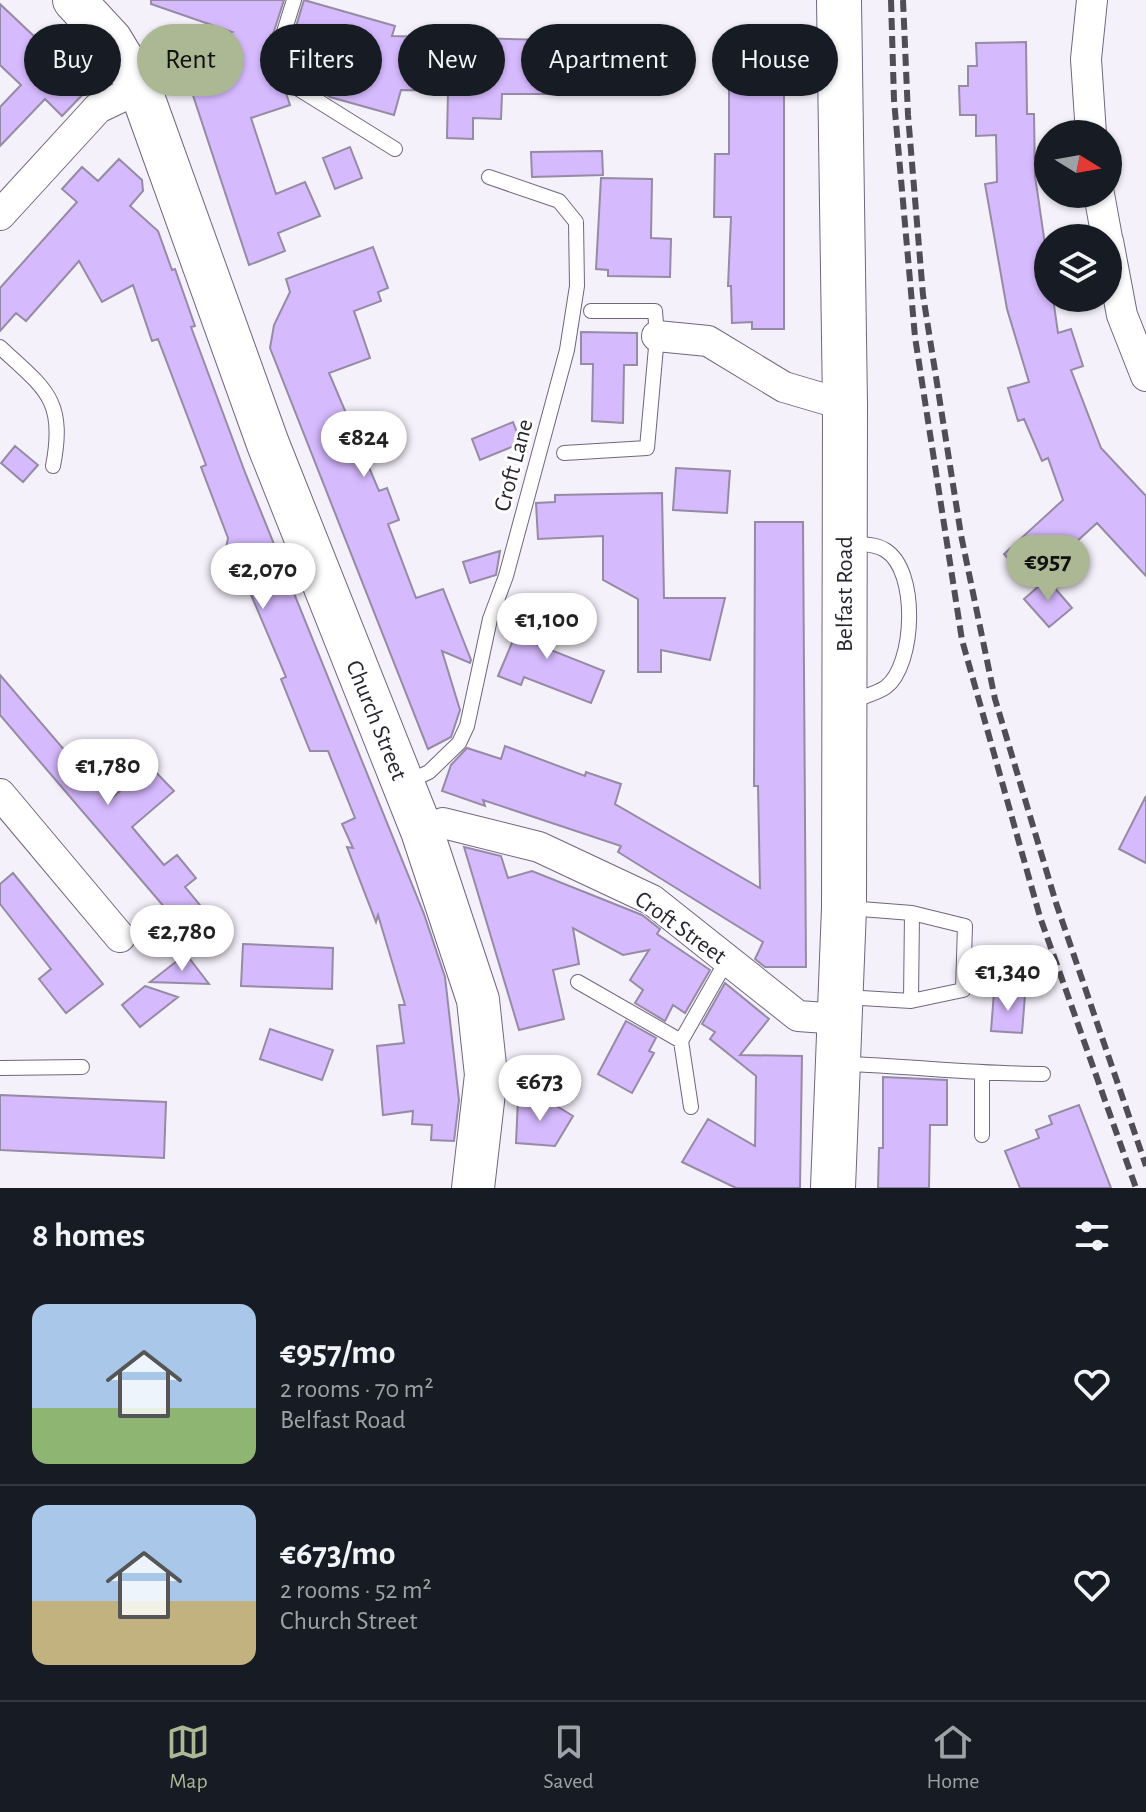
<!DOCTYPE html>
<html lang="en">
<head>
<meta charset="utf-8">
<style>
	body { margin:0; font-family:"Alegreya Sans",sans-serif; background:#20242c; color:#f1f3f6; height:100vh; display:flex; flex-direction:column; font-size:30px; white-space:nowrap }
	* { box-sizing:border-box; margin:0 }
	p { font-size:26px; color:#9ea1a6 }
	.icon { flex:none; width:44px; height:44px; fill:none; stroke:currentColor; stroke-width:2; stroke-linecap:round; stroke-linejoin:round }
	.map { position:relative; height:1188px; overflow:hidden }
	.side { display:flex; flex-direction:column; background:#171b24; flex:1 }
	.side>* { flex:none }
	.guide { position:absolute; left:24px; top:24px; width:1098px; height:72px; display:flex; gap:16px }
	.needle { width:52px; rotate:101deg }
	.buttons { position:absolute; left:1034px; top:120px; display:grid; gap:16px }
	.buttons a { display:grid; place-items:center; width:88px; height:88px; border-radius:50%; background:#171b24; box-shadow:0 2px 6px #0004; font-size:40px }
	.price { position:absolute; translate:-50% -68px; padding:0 18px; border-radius:28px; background:#fff; color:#222; font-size:26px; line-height:52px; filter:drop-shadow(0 2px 4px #0008) }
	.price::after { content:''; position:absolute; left:50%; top:48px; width:24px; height:18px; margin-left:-12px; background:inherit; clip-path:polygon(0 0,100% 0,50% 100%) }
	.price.on { background:#acb794; color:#111 }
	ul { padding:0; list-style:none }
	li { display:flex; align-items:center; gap:24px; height:200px; padding:0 32px }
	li+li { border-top:2px solid #363941 }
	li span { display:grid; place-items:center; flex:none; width:224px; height:160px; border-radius:16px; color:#555 }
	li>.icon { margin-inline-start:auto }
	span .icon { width:96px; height:96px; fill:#fffc; stroke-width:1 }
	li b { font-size:34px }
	h2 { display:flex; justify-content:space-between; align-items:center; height:96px; padding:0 32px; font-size:34px }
	.chip { padding:0 28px; border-radius:36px; background:#171b24; box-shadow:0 2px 6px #0004; font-size:28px; line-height:72px }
	.chip.on { background:#acb794; color:#111 }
	.dock { display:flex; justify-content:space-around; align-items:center; height:112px; border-top:2px solid #363941; background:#171b24; font-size:22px; color:#9ea1a6 }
	.dock a { display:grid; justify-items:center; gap:4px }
	.dock .on { color:#acb794 }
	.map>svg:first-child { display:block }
	.building { fill:#d6bafe; stroke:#958ba4; stroke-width:2 }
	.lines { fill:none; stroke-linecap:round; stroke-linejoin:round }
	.lane-casing { stroke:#70667e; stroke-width:16 }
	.street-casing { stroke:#70667e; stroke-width:32 }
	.secondary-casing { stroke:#70667e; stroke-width:44 }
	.primary-casing { stroke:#70667e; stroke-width:46 }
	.lane { stroke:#fff; stroke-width:14 }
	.street { stroke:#fff; stroke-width:30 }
	.secondary { stroke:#fff; stroke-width:42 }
	.primary { stroke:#fff; stroke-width:44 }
	.rail { stroke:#514d57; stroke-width:6; stroke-dasharray:12 6; stroke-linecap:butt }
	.labels { text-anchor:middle; stroke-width:6; stroke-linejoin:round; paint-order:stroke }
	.street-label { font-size:24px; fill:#29252f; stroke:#fff }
</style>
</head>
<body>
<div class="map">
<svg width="1146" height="1188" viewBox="0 0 1146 1188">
	<rect width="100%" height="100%" fill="#f5f1fb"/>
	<path class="building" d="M151,0H284L264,62L272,82L286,93L290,105L251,118L276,194L305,182L320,216L278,233L285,251L249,265L179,53L178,50L232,32L151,4Z
		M304,0L395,26L392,36L672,43L671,78L596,76V94H502L501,119L473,118V139L447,138L448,91L401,90L394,115L330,97L289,71L285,63Z
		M0,4L89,88L62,116L45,99L0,146V107L21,85L0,65Z
		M1026,42L1027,114H1034L1035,176L1048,265V298H1053L1058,333L1071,329L1083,366L1071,370L1101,448L1146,496V576L1097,523L1030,584L1004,554L1063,500L1048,458L1042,461L1024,419L1018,421L1008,388L1029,382L1007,309L985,184L997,182L996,135L976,136V115H960L959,86H968V66H977L976,43Z
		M729,43H784V329H752V322L732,323L731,286H728L731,217H714L715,154H729Z
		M350,147L362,178L335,189L323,158Z
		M602,151L603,175L532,177L531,152Z
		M119,159L142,180L143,191L130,206L158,231L172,270L175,269L195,326L191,327L246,475L424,914L445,977L459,1100L454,1141L431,1140L432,1125L412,1124L413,1111L383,1115L377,1046L404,1043L399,1005H405L378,915L376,922L347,847L353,848L342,824L355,818L328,751H310L281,679L286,677L249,590L219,585L228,538L201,467L206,465L158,339L152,341L133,285L102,302L79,261L26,321L16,313L0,331V288L77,202L62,189L82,167L98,181Z
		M601,178L652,179L651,238L671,239L670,277L608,276V270L596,269Z
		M373,247L388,288L378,292L381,301L354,311L370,358L329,373L379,491L387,488L399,520L388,524L416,598L443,589L471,660L470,663L442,651L460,710L451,737L428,749L270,348L274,325L290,292L286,279Z
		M581,332L637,333V365H624L623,423L592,421L593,364H581Z
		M513,422L521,443L480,460L472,439Z
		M15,446L38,465L23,482L1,463Z
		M676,468L730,471L727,513L673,510Z
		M662,493L664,598H725L710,660L661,650V672H638V599L603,580V536L538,539L536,503L555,502V495Z
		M755,522H803L806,967H765L755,959L763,942L618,852L621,846L483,800L485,806L442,791L451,765L467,748L501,759L505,746L585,776L586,772L621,784L615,804L760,888L758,786H754Z
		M500,551L496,575L470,583L463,562Z
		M1047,579L1072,608L1049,627L1024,599Z
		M528,605L551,614L538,645L604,671L591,703L524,677L521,685L498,676Z
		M0,675L108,801L150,766L174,791L132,827L164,865L177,855L196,878L185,887L200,905L178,923L0,715Z
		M1146,796V863L1119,849Z
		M464,847L501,856L508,878L532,871L642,915L660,929L657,934L710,970L685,1013L673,1005L665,1021L635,1003L643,990L630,980L649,950L623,955L573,928L579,964L553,970L564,1019L519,1030Z
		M13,873L103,984L66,1013L39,979L51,969L0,904V884Z
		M243,944L333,948L332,989L241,986Z
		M186,954L209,984L150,982Z
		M725,983L769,1019L740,1055L802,1056L800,1188H736L682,1162L708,1119L755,1146L756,1076L710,1039L715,1032L702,1024Z
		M145,986L178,997L140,1027L122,1005Z
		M994,992L1025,995L1022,1033L991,1031Z
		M626,1021L656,1038L649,1051L654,1053L632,1093L598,1074Z
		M270,1029L333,1050L322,1080L260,1059Z
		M883,1077L947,1080V1125H930L929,1188H878L879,1148H883Z
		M0,1095L166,1102L164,1158L0,1150Z
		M518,1099L550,1102L573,1116L555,1146L516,1143Z
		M1079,1105L1111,1188H1020L1005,1151L1039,1138L1036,1130L1052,1124L1049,1116Z"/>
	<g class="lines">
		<g class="lane-casing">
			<path id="lane" d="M294,0L274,64L281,78L395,149
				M0,347C45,389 66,399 53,466
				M564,453L647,448L657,336L655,311H591
				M849,542C860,544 876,544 885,550C919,570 915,665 886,687C878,693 862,697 852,701
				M407,782L429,772L459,743L467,726L490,619L506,576L567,350L577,286L576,222L559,201L489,177
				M578,982L681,1041L691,1107
				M845,997L911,1001L912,913L848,908
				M911,1001L963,990L965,926L912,913
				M681,1041L727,960
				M844,1064C910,1066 976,1074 1043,1074
				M0,1068L82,1067
				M982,1074V1135"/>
		</g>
		<g class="street-casing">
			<path id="street" d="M1091,134L1086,59L1092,0
				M1099,194L1107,238
				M0,215L98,108L140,88
				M1108,241L1122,315L1146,376
				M657,336L708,341L784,387L845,405
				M0,794L120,937
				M422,831L443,823L539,847L652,900L798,1016L840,1019"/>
		</g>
		<g class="secondary-casing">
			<path id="secondary" d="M74,0L111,40L140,88L268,444L422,831L478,1000L486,1075L473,1188"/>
		</g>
		<g class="primary-casing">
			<path id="primary" d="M833,1188L844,908L845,405L839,0"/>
		</g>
		<use href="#lane" class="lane"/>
		<use href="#street" class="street"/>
		<use href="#secondary" class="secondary"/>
		<use href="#primary" class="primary"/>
		<path class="rail" d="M891,0L894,100L915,337L962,640L1040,917L1136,1188
			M903,0L908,115L923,295L961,535L995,699L1056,903L1146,1166"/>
	</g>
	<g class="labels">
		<g class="street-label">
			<text transform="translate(513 465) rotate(-75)" y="8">Croft Lane</text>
			<text transform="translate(844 594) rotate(-90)" y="8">Belfast Road</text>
			<text transform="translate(377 720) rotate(68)" y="8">Church Street</text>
			<text transform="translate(681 927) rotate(36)" y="8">Croft Street</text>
		</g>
	</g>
</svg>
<div class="buttons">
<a><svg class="needle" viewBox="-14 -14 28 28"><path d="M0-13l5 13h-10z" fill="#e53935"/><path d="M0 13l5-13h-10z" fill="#9ea1a6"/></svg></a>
<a><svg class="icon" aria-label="layers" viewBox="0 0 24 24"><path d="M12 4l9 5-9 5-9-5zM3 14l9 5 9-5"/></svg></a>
</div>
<b class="price" style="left:364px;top:479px">€824</b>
<b class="price on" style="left:1048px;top:603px">€957</b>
<b class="price" style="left:263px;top:611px">€2,070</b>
<b class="price" style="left:547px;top:661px">€1,100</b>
<b class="price" style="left:108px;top:807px">€1,780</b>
<b class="price" style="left:182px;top:973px">€2,780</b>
<b class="price" style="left:1008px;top:1013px">€1,340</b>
<b class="price" style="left:540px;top:1123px">€673</b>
<div class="guide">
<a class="chip">Buy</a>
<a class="chip on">Rent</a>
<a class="chip">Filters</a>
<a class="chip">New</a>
<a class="chip">Apartment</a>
<a class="chip">House</a>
</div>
</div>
<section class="side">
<h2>8 homes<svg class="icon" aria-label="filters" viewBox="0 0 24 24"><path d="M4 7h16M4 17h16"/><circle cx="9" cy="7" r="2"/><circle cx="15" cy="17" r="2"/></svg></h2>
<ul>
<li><span style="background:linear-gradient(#a9c7e8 65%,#8fb573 0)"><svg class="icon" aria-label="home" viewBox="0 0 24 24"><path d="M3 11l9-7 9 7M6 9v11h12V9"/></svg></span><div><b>€957/mo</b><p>2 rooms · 70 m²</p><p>Belfast Road</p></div><svg class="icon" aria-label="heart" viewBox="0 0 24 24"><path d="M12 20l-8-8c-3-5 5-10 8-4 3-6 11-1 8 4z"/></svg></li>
<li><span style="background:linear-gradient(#a9c7e8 60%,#c2b280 0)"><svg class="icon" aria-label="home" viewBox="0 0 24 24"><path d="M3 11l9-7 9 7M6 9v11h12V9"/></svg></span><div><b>€673/mo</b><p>2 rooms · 52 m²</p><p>Church Street</p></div><svg class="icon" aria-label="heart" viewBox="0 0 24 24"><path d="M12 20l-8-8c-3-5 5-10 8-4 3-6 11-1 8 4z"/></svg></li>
</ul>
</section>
<nav class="dock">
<a class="on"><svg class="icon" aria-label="map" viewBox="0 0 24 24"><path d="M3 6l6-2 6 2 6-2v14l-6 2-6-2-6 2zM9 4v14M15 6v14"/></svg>Map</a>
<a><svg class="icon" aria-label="saved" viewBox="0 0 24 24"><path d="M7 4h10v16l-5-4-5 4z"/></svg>Saved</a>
<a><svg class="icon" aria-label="home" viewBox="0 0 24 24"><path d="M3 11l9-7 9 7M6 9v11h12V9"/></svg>Home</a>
</nav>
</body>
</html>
